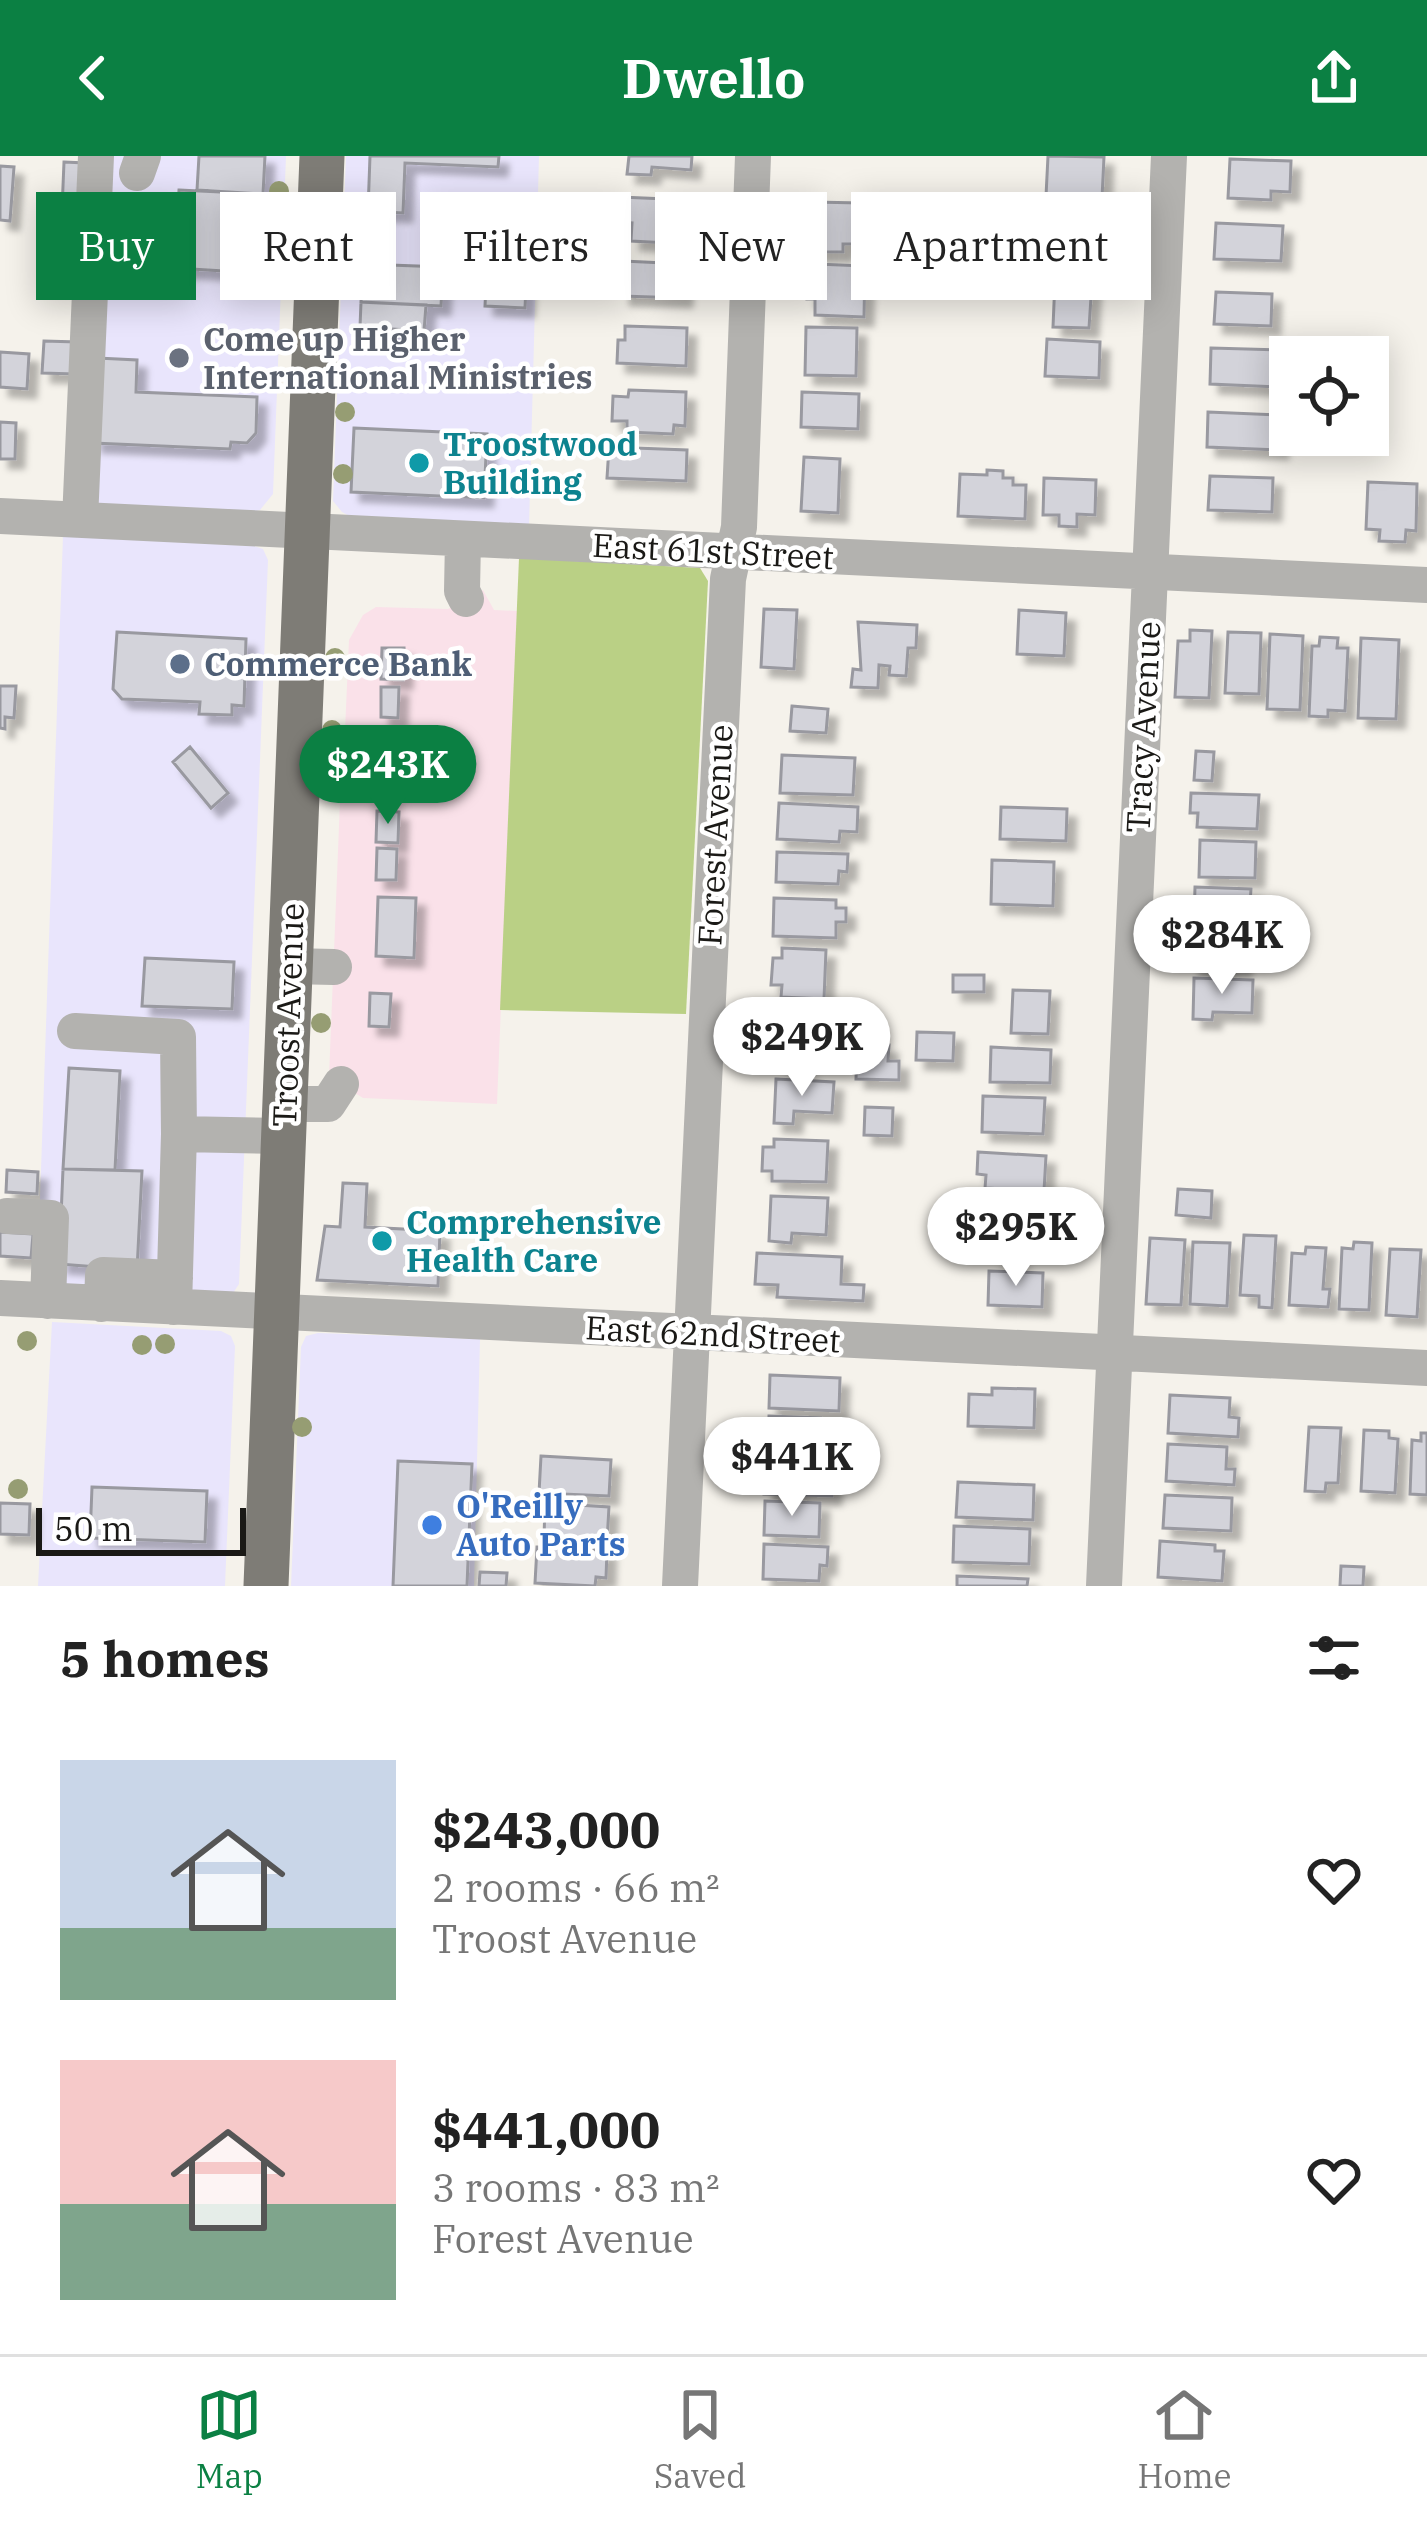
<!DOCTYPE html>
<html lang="en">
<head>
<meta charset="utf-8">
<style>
	body { margin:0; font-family:"IBM Plex Serif",serif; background:#f6f6f6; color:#222; height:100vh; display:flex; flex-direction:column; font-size:45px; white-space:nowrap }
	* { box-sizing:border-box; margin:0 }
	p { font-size:39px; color:#767676 }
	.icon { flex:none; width:66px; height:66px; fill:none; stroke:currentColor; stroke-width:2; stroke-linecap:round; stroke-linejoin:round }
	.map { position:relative; height:1430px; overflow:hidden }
	.sheet { display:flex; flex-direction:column; background:#fff; flex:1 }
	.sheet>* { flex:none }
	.guide { position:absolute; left:36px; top:36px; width:1356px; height:108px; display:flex; gap:24px }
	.tools { position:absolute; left:1269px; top:180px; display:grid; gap:24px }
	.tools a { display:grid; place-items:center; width:120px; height:120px; border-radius:0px; background:#fff; box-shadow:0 6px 30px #0003; font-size:60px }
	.scale { position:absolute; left:36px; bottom:30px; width:210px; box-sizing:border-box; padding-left:12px; border:6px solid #1a1916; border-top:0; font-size:33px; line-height:42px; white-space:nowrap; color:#1a1916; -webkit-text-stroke:9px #fff; paint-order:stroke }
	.price { position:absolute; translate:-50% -102px; padding:0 27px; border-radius:42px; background:#fff; color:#222; font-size:39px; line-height:78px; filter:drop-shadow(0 3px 6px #0008) }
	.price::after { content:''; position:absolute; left:50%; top:72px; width:36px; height:27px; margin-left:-18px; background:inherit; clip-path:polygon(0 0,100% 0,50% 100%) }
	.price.active { background:#0b8043; color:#fff }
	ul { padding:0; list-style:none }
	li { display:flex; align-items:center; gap:36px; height:300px; padding:0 60px }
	li span { display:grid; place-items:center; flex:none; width:336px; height:240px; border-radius:0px; color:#555 }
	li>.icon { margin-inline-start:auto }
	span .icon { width:144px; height:144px; fill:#fffc; stroke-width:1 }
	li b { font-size:51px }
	h2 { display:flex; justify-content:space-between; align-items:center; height:144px; padding:0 60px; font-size:51px }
	.tag { padding:0 42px; border-radius:0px; background:#fff; box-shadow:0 6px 30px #0003; font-size:42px; line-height:108px }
	.tag.active { background:#0b8043; color:#fff }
	header { display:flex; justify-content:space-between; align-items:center; height:156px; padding:0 60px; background:#0b8043; color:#fff; font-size:54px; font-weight:700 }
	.tabs { display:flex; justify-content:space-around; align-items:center; height:168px; border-top:3px solid #e0e0e0; background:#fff; font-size:33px; color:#767676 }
	.tabs a { display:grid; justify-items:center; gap:6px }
	.tabs .active { color:#0b8043 }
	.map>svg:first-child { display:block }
	.commercial { fill:#e9e5fc }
	.industrial { fill:#fae1e9 }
	.green { fill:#bad085 }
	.building { fill:#d3d3da; stroke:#9999a0; stroke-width:3; filter:url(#shadow) }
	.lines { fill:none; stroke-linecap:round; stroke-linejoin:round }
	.minor { stroke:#b3b2af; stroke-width:36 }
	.major { stroke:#7e7c76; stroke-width:45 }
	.tree { fill:#969d73 }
	.worship-dot { fill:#6b7280; stroke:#fff; stroke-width:4.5 }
	.culture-dot { fill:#0f9aa8; stroke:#fff; stroke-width:4.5 }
	.service-dot { fill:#5c6f8a; stroke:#fff; stroke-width:4.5 }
	.shop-dot { fill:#3f7fe0; stroke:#fff; stroke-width:4.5 }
	.labels { text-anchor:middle; stroke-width:9; stroke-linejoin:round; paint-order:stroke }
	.worship-label { font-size:33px; font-weight:bold; fill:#5b616d; stroke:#fff; text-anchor:start }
	.culture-label { font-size:33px; font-weight:bold; fill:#0d838f; stroke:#fff; text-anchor:start }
	.street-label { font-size:33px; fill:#1a1916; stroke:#fff }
	.service-label { font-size:33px; font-weight:bold; fill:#4e5e75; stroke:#fff; text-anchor:start }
	.shop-label { font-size:33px; font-weight:bold; fill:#366cbe; stroke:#fff; text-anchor:start }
</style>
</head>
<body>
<header><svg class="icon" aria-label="back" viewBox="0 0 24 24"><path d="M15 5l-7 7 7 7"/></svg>Dwello<svg class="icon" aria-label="share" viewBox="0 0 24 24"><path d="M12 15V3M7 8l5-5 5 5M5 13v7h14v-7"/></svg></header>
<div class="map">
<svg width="1427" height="1430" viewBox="0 0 1427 1430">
	<defs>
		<filter id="shadow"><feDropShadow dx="9" dy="9" stdDeviation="3" flood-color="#0004"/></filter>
	</defs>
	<rect width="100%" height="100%" fill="#f5f2eb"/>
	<path class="commercial" d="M103,0H286L273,338L260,354L248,357L88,349Z
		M346,0H539L529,371L355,363L342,356L333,345Z
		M63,380L254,390L263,393L268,404L239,1128L233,1137L37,1129Z
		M52,1166L221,1175L231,1180L235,1190L225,1430H38Z
		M318,1177L480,1183L474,1430H291L301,1191L306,1180Z"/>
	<path class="industrial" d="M483,434L494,454L517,455L497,948L363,942L329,921L340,645L362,634L344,597L349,484L363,459L376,451L448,453Z"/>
	<path class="green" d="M519,402L700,412L708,425L686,858L500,854Z"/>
	<path class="building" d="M199,0H265L263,38L197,34Z
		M370,0H499L498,11L405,7L403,57L368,55Z
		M629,0H692L691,14L652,11L651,19L627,18Z
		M1048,0L1104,1L1102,42L1046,40Z
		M1230,3L1291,5L1290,36L1271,35V44L1228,42Z
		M64,6L85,7L83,55L62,54Z
		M0,10L14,11L10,65L0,64Z
		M179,34L263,38L259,117L175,112Z
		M620,41L689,44L687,88L631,85L632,67L619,66Z
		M490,44L530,46L525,152L485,150Z
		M812,46L861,47L860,88H843V96H811Z
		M1040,54L1105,57L1103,88L1039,84Z
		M1216,67L1283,70L1281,105L1214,103Z
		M623,105L685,108L683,142L621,140Z
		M363,108L443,111L441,150L361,146Z
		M816,108L865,110L864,161L815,159V143H807L808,122L816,123Z
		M1055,124L1092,126L1089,172L1053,171Z
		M1216,136L1272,138L1271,170L1214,168Z
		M361,146L426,149L424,175L360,171Z
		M625,170L687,172L686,210L617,207L618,184H625Z
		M806,171L857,172L856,220L805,219Z
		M1047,183L1100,186L1099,222L1045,220Z
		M44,185L77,186L75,218L42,217Z
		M1211,192L1282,194L1281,231L1210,228Z
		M0,196L29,198L27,233L0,231Z
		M97,202L137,204L136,236L257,241L256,277L247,287L231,286L230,293L93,287Z
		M629,234L686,236L685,270L674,269L673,278L627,276V265H612L613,240L628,241Z
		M802,236L859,238L858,273L801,271Z
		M1208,256L1280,259L1279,294L1207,291Z
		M0,266L16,267L15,303H0Z
		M354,272L487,278L484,342L351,336Z
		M609,291L687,294L686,325L607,322Z
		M804,301L840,303L838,357L801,355Z
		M987,314L1003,315V322H1013V329H1026L1025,363L958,360L960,318L987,319Z
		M1210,320L1273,322L1272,356L1208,354Z
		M1044,322L1096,324L1095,359L1077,358V371L1059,370V359H1043Z
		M1368,326L1417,328L1416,375L1406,374L1405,386L1379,385L1380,374L1366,373Z
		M764,453L797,454L794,513L761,511Z
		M1019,454L1066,457L1064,500L1017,498Z
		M858,466L917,469L916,492H908L906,520L889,519L890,510L879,509L878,532L851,531L853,513L861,514Z
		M1190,474L1212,475L1209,542L1175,541L1178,485H1190Z
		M117,476L246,483L244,550L232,549V559L199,558L200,546L122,543L113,533Z
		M1228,476L1261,477L1259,538L1225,537Z
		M1270,478L1303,480L1300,554L1267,553Z
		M1320,481L1338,482L1337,492H1348L1345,555L1328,554V561L1309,560L1312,490H1319Z
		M1361,482L1399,484L1396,563L1358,562Z
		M382,492H404L403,524L381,523Z
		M0,530H16L14,562L5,561V573L0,572Z
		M381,531H399L398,562L381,561Z
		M792,550L828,553L826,577L790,575Z
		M190,591L228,637L211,652L173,606Z
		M1196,595L1214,596L1212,625L1194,624Z
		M782,599L855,602L853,639L780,637Z
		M1191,637L1259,639L1257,673L1197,671L1198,657H1190Z
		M779,647L858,651L857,676L840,675L839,686L777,683Z
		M1001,651L1067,653L1066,685L1000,683Z
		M377,655L399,656L398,687L376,686Z
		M1200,684L1256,686L1255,722L1199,721Z
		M377,692L397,693L396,724H376Z
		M777,696L848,698L847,716L839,715L838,728L776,726Z
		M992,704L1054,706L1053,750L991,748Z
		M1195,731L1251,733L1249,766L1194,765Z
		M378,741L416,742L414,802L376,800Z
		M774,742L836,744V752H846V766H836V782L773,780Z
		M1192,776L1244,778L1242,812L1190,811Z
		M782,792L826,794L824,843L781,841L782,829H771L773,802H782Z
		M145,802L234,806L232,853L142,850Z
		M953,819H984V836H953Z
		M1194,822L1253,824L1252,857L1213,856L1212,864L1193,863Z
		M1013,834L1050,835L1048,878L1011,877Z
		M370,837L391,838L389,871L369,870Z
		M780,856L841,859L840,865H849L848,887H835V895L797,893L796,903L778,902Z
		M917,876L954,877L953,905L916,904Z
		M857,888L889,889L888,905H899V924L856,923Z
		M991,891L1051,894L1050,927L990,926Z
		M69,912L120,915L115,1014L63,1013Z
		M776,923L834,926L832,957L794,955L793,968L774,967Z
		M983,940L1045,942L1043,978L982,976Z
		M865,951L893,952L892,980L864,979Z
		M774,983L828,985L826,1026L772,1025V1015H762L763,991H774Z
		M978,996L1046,1000L1044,1035L985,1032L986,1019L977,1018Z
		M63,1013L142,1015L137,1114L59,1108Z
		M7,1014L38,1016L37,1038L6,1036Z
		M343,1027L367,1028L365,1071L440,1075L438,1130L317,1124L325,1070L340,1071Z
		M1178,1033L1212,1035L1211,1062L1176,1059Z
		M771,1040L828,1042L826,1079L792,1077L791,1087L769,1085Z
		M0,1076L33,1078L31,1102L0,1100Z
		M1244,1079L1276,1080L1272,1152L1259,1151V1140L1240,1139Z
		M1150,1082L1185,1084L1181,1149L1146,1148Z
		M1193,1086L1230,1087L1227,1150L1190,1148Z
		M1354,1086L1372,1087L1369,1154L1339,1153L1342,1092L1353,1093Z
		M1306,1091L1326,1092L1323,1133H1330L1328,1151L1289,1149L1292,1097L1305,1098Z
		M1390,1093L1421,1094L1417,1161L1386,1159Z
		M757,1097L842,1101L841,1128L864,1129L863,1145L777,1141L778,1129L755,1128Z
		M989,1115L1043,1117L1042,1151L988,1149Z
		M770,1219L840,1222L839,1255L769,1252Z
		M992,1232L1035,1233L1034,1272L968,1270L969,1238L992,1239Z
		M1170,1239L1230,1242L1229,1261L1239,1262L1238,1281L1168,1277Z
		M769,1260L821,1262L820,1296L768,1294Z
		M1309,1271L1341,1272L1338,1327H1326L1325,1336L1305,1335Z
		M1364,1274L1389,1275V1282L1398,1283L1395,1337L1361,1335Z
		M1421,1277H1427V1339L1410,1338L1412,1284L1421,1285Z
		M1168,1288L1227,1291L1226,1313H1235L1234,1329L1166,1325Z
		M541,1300L611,1304L609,1340L539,1337Z
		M765,1301L833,1303L832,1340L764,1338Z
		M398,1305L472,1308L467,1430H393Z
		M958,1326L1034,1329L1033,1364L956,1361Z
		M92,1331L207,1335L205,1386L90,1382Z
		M1165,1339L1232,1342L1231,1375L1163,1372Z
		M765,1345L820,1347L819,1381L764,1379Z
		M0,1347L30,1348L29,1379L0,1378Z
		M545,1347L609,1351L607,1385L544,1382Z
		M954,1370L1030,1373L1029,1408L953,1406Z
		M1160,1385L1215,1389V1395H1224L1222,1425L1158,1421Z
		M764,1388L828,1391L827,1410L820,1409L819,1425L763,1423Z
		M537,1391L607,1394L606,1422L596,1421L595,1430L535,1427Z
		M1341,1410L1364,1411L1363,1430H1340Z
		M480,1416L507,1417L506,1430H479Z
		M957,1420L1028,1423L1027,1430H957Z"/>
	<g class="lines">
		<path class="minor" d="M137,17L143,0
			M0,360L1427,429
			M80,364L96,0
			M463,383L462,435L466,443
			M298,618L342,622L354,617
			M290,810L334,811
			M75,875L178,881L179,978
			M285,948H328L341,928
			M7,1060L51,1062L48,1145
			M0,1142L1427,1212
			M102,1148L103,1119L175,1122
			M174,1151L179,978L284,980
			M680,1430L728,423L739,371L753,0
			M1104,1430L1169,0"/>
		<path class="major" d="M266,1430L322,0"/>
	</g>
	<g class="tree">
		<circle cx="279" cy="35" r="10"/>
		<circle cx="276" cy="101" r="10"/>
		<circle cx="345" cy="256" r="10"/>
		<circle cx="343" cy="318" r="10"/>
		<circle cx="335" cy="502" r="10"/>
		<circle cx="332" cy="574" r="10"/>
		<circle cx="321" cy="867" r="10"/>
		<circle cx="27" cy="1185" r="10"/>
		<circle cx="165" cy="1188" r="10"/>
		<circle cx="142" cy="1189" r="10"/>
		<circle cx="302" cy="1271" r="10"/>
		<circle cx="18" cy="1333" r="10"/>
	</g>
	<circle class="worship-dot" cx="179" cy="202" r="12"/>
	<g class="culture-dot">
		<circle cx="419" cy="307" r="12"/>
		<circle cx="382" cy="1085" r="12"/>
	</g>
	<circle class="service-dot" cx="180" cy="508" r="12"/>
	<circle class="shop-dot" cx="432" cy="1369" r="12"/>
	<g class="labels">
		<g class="worship-label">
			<text x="203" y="195">Come up Higher<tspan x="203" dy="38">International Ministries</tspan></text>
		</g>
		<g class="culture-label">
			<text x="443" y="300">Troostwood<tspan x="443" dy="38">Building</tspan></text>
			<text x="406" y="1078">Comprehensive<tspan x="406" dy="38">Health Care</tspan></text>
		</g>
		<g class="street-label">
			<text transform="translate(713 395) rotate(3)" y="12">East 61st Street</text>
			<text transform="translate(1143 571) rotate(-87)" y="12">Tracy Avenue</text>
			<text transform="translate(715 679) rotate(-87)" y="12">Forest Avenue</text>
			<text transform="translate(288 859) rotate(-88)" y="12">Troost Avenue</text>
			<text transform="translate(713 1178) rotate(3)" y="12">East 62nd Street</text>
		</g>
		<g class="service-label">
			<text x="204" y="520">Commerce Bank</text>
		</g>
		<g class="shop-label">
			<text x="456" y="1362">O'Reilly<tspan x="456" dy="38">Auto Parts</tspan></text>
		</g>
	</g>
</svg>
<div class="tools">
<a><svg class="icon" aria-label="locate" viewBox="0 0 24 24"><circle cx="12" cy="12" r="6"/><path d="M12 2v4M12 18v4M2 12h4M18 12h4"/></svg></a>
</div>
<div class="scale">50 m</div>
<b class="price active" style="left:388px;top:671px">$243K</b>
<b class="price" style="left:1222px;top:841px">$284K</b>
<b class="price" style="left:802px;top:943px">$249K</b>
<b class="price" style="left:1016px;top:1133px">$295K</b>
<b class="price" style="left:792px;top:1363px">$441K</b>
<div class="guide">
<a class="tag active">Buy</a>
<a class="tag">Rent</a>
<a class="tag">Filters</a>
<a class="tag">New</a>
<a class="tag">Apartment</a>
</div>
</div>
<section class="sheet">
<h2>5 homes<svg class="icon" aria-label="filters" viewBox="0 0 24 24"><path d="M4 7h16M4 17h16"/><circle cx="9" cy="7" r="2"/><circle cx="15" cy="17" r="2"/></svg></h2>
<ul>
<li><span style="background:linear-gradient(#c9d6e8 70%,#7fa58c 0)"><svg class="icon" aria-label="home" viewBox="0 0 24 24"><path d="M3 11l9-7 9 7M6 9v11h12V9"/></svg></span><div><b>$243,000</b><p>2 rooms · 66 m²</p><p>Troost Avenue</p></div><svg class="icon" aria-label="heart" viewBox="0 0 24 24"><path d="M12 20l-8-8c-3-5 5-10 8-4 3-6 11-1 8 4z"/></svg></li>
<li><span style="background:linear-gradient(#f6c9c9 60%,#7fa58c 0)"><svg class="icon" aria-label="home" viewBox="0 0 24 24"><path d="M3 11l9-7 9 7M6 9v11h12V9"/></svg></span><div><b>$441,000</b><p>3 rooms · 83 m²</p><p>Forest Avenue</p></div><svg class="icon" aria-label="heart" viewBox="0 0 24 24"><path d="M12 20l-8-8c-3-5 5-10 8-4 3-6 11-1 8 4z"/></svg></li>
</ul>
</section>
<nav class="tabs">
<a class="active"><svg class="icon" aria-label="map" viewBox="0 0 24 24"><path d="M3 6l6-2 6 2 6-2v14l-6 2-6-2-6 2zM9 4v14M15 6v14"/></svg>Map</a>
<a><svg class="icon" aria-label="saved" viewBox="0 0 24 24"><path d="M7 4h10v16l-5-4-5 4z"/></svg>Saved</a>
<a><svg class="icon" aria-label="home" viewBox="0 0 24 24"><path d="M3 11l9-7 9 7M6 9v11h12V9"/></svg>Home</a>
</nav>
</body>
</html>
